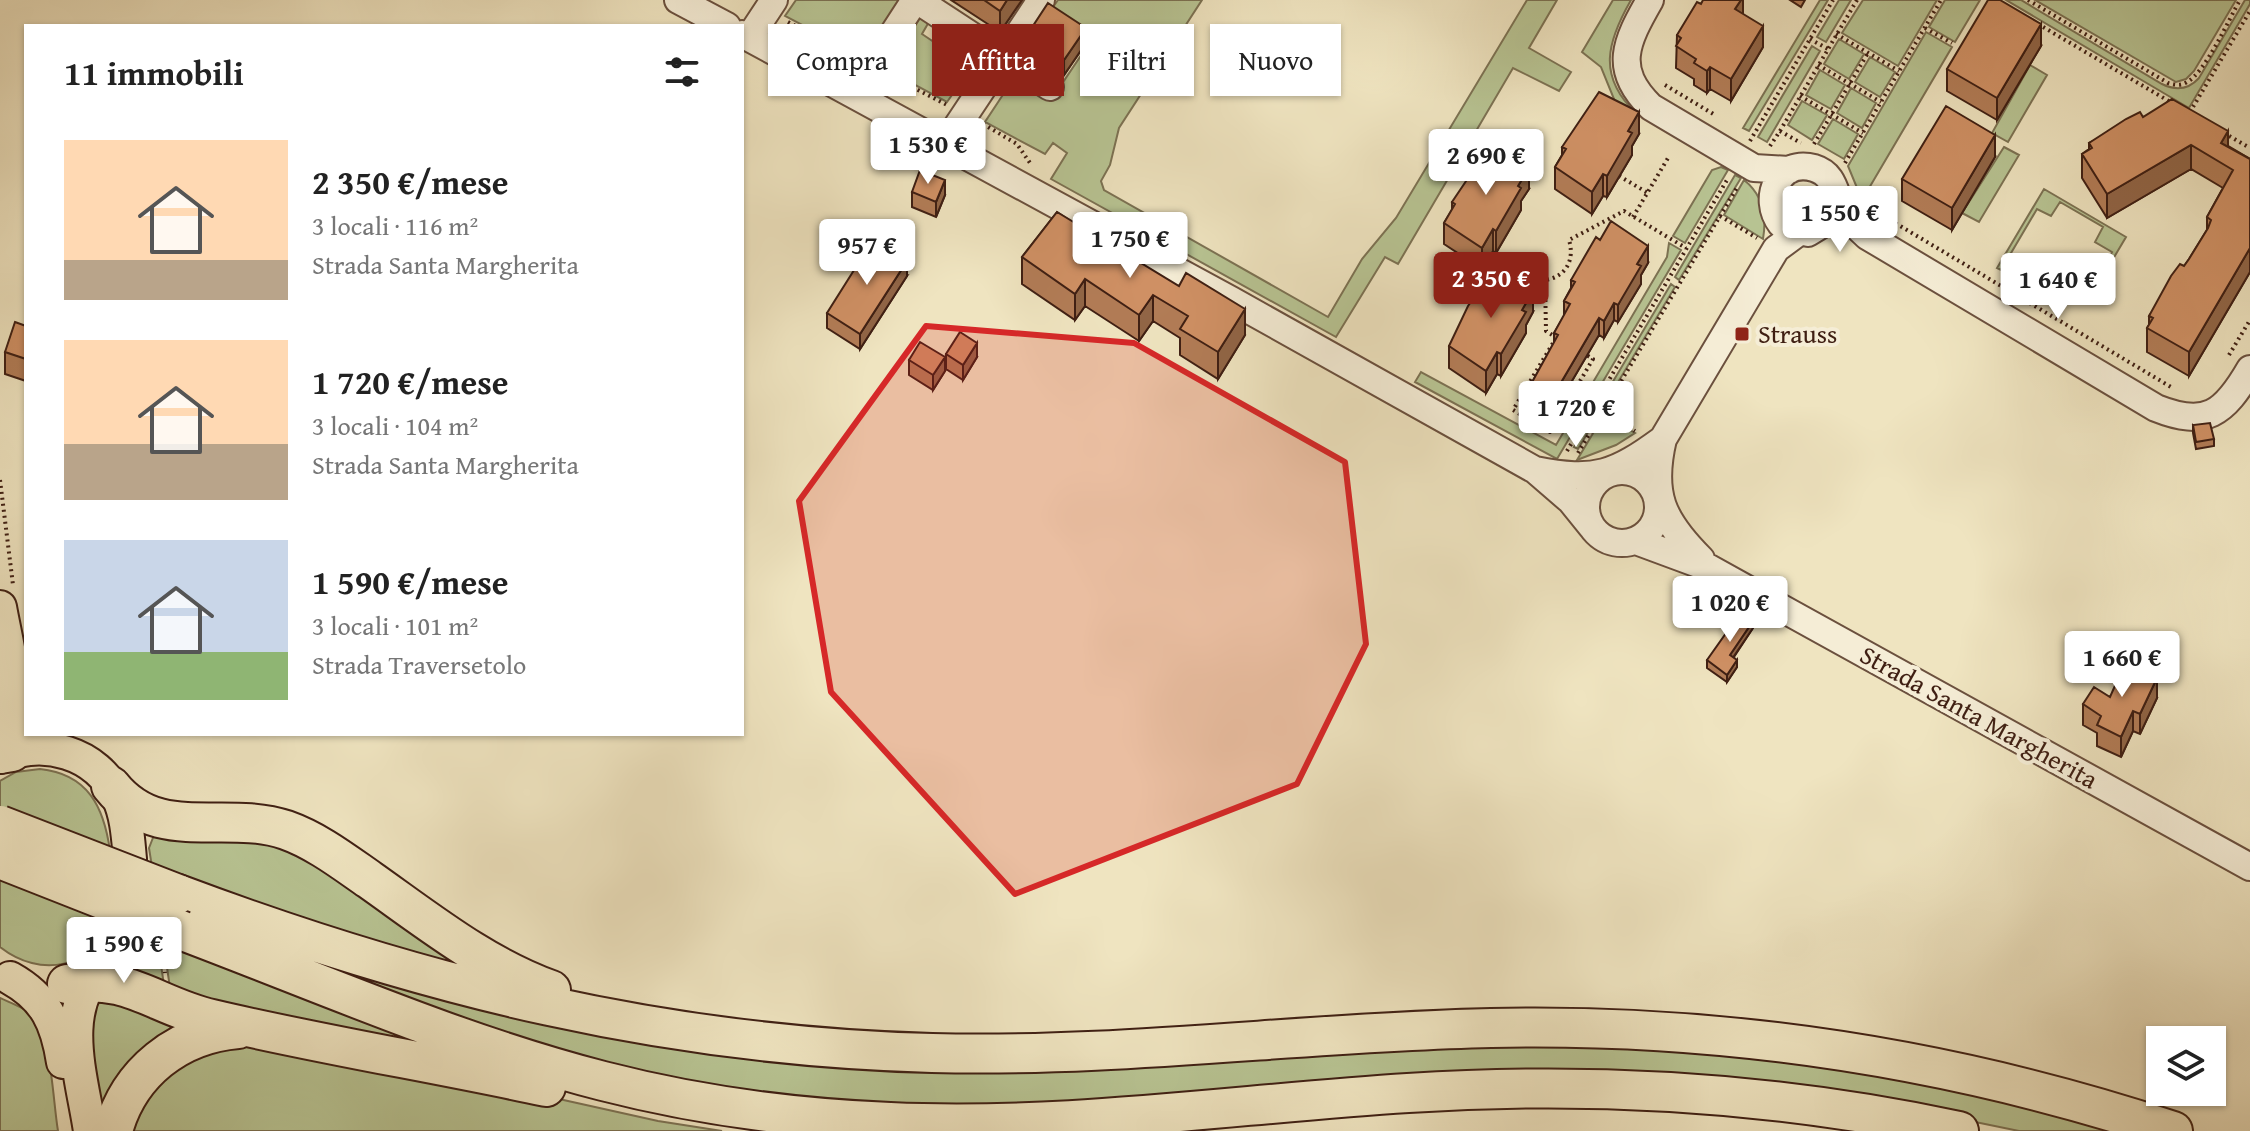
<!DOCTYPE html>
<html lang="it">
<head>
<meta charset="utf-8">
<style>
	body { margin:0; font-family:"Gentium Book Plus",serif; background:#f6f6f6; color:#222; height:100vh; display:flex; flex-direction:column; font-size:30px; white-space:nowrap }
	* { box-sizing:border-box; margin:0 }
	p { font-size:26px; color:#767676 }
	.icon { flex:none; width:44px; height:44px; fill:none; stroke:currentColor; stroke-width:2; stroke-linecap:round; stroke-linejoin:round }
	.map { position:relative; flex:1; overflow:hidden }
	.sheet { position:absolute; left:24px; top:24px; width:720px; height:712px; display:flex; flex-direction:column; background:#fff; border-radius:0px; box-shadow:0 2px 6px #0004 }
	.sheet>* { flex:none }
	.banner { position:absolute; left:768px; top:24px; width:760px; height:72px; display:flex; gap:16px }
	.controls { position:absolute; left:2146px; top:1026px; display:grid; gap:16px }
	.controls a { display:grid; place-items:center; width:80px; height:80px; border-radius:0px; background:#fff; box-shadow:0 2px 6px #0004; font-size:40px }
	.price { position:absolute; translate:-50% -68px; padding:0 18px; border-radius:8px; background:#fff; color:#222; font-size:26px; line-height:52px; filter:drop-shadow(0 2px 4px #0008) }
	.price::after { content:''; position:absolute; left:50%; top:48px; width:24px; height:18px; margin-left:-12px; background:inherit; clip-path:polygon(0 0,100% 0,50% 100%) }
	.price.active { background:#8f2418; color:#fff }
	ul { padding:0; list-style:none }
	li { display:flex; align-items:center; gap:24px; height:200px; padding:0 40px }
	li span { display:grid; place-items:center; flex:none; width:224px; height:160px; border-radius:0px; color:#555 }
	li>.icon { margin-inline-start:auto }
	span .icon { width:96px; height:96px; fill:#fffc; stroke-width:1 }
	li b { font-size:34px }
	h2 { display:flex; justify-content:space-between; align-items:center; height:96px; padding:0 40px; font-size:34px }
	.tag { padding:0 28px; border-radius:0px; background:#fff; box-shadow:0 2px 6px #0004; font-size:28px; line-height:72px }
	.tag.active { background:#8f2418; color:#fff }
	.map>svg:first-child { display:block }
	.green { fill:#b8c493; stroke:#7c7253; stroke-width:2 }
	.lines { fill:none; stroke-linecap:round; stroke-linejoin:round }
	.minor-casing { stroke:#6b503e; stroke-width:30 }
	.major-casing { stroke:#3f1f13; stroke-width:36 }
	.highway-casing { stroke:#3f1f13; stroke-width:42 }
	.path { stroke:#3f1f13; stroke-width:4; stroke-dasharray:2 4; stroke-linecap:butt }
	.minor { stroke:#f5edd6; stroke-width:26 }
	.major { stroke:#efe4c0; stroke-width:32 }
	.highway { stroke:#efe4c0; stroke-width:38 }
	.highway-bridge-casing { stroke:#3f1f13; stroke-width:42; stroke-linecap:butt }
	.highway-bridge { stroke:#efe4c0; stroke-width:38 }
	.wall { fill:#b27c56; stroke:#3f1f13; stroke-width:2 }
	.shaded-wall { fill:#916546; stroke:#3f1f13; stroke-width:2 }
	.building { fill:#cf9064; stroke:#3f1f13; stroke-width:2 }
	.marked { fill:#d62828; fill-opacity:0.2; stroke:#d62828; stroke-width:6; stroke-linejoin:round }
	.poi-dot { fill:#8f2418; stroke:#f5edd6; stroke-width:3 }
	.labels { text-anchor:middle; stroke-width:8; stroke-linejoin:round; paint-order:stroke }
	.poi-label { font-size:26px; fill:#3f1f13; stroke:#f5edd6; text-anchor:start }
	.street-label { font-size:26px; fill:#3f1f13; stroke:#f5edd6 }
</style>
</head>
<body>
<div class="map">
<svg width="2250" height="1131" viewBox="0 0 2250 1131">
	<rect width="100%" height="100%" fill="#efe4c0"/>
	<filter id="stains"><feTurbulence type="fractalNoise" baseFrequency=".0025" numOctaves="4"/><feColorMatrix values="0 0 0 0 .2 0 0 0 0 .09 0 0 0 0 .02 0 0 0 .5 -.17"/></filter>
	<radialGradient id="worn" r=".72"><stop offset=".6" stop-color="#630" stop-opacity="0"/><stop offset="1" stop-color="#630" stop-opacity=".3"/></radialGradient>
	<path class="green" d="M796,0H899L900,1L863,57L785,16Z
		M1058,0H1202L1119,128L1110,165L1101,181L1104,190L1328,317L1362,259L1396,218L1527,0H1557L1529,48L1571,72L1559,91L1513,68L1398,264L1385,257L1336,337L1051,179L1067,153L1053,143L1045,154L985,122L1012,81L1019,79L1051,100L1090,42L1048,14Z
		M1613,0H1631C1607,42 1597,76 1636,113L1616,104L1601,67L1582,52Z
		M1820,0H1828L1749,131L1743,128Z
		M1839,0H1851L1826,42L1817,37Z
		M1863,0H1937L1898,66L1842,33Z
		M1945,0H1980L1955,42L1929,27Z
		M2006,0H2021L2162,84C2176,91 2189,89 2199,78L2245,0H2250V4L2189,108Z
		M2035,0H2236L2194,71L2186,79L2176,82Z
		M920,14L930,20L922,34L959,59L970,47L981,54L947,102L885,69Z
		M1926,32L1952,47L1862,200L1848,166Z
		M1839,39L1864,54L1849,79L1824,64Z
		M1812,46L1820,51L1767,142L1758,137Z
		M1870,57L1895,72L1880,97L1855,82Z
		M2030,65L2047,75L2008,142L1992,133Z
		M1820,70L1845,85L1831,109L1806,95Z
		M1851,88L1876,103L1862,128L1837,113Z
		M1802,101L1827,115L1812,140L1788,125Z
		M1833,119L1858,134L1844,159L1818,144Z
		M2004,147L2019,155L1979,222L1962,213Z
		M1721,167L1728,170L1685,243L1673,236L1712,170Z
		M1735,175L1741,178L1679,280L1675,277Z
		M1744,180C1763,195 1767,216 1763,239L1724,215Z
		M2044,189L2126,237L2087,303L2071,291L2085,298L2112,252L2095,242L2103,227L2060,202L2051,216L2037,209L2001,270L1997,268Z
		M1669,243L1681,250L1557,459L1415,382L1421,372L1556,445L1667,257Z
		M1671,284L1675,287L1578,449L1574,447Z
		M1604,415L1635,433L1616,445L1577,460Z
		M40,769C88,774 104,807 110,851L0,808V781L16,772Z
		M156,830L286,840L484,974L406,955L152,867L149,848Z
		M0,876L113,921C91,968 41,979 0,947Z
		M145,933L157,938L165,992L119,973Z
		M163,940L471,1057L323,1031L170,988Z
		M303,954L656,1040H1568L1847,1063L2133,1131H2019L1878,1102L989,1110L736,1094L552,1053L300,961Z
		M0,998C13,1004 28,1008 36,1021C52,1046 53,1101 58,1131H0Z
		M100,999L186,1024L103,1121C97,1083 80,1033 100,999Z
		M226,1042L550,1097L658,1121L722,1131H123L143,1088Z"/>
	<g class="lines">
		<g class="minor-casing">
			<path id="minor" d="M678,0L727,26
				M917,0L1050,87
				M1650,0C1626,42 1612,69 1651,107L1754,168L1789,170
				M742,34L1231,300L1535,470L1571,501L1592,527
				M749,38L774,0
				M854,94L915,0
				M946,143L1041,0
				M1838,198L1831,219L1808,233L1781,224C1761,198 1779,158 1814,168C1837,175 1834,197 1845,213C1851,222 1860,229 1867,236L2156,408C2206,428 2224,414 2250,369
				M1535,470C1596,482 1615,474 1663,439
				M1586 507a36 36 0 1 1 72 0a36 36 0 1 1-72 0Z
				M1636,541L1709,568L2250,867
				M1701,559C1662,520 1650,494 1663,439L1776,249L1799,232"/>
		</g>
		<g class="major-casing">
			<path id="major" d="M0,607C8,652 26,708 0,750
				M0,757C44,738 96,752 118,797C127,816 128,838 130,859
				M10,978C46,998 57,1023 63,1062
				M83,978L115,954L130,927
				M90,1131C82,1077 58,1010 102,967"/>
		</g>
		<g class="highway-casing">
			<path id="highway" d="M0,754L12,752
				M111,786C158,845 223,809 286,830C317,841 344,862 370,880C428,921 484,966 551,990
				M178,894C426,987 665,1046 932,1053C1119,1058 1304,1032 1491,1028C1724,1023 1952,1058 2173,1131
				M183,931C321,983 459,1044 603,1081C696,1105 794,1118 890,1122C1063,1130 1235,1104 1408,1093C1593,1081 1777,1092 1959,1131
				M67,984C130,974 155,1006 212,1019C322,1045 435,1063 546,1087
				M113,1131C129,1072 178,1034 238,1029"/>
		</g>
		<path class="path" d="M2028,0L2168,83C2175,85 2181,86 2187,82C2205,73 2229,19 2240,0
			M788,22L851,55
			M2038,24L2172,103
			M1925,28L1952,43
			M1836,34L1899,71
			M1810,39L1828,49
			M1818,65L1881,102
			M891,76L947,105
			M1665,85L1715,115
			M1800,96L1863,133
			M2190,112L2250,11
			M983,124L1017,144L1030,163
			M1780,131L1857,0
			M2224,133L2250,148
			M1750,141L1833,0
			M1814,144L1868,53
			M1770,146L1780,131L1801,143
			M1845,163L1941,0
			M1619,176L1648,193
			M1880,214L2171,387
			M1720,216L1757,238
			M1633,217L1668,158
			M1556,338L1513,410L1550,432L1593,359L1585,354
			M1557,338L1546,331L1545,280C1566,277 1575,260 1569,240L1624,211L1686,248
			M2229,355L2250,320
			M1603,412L1635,431
			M1567,451L1727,180
			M1578,453L1738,186
			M0,480L13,585
			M163,954L165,973"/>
		<use href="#minor" class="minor"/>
		<use href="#major" class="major"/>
		<use href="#highway" class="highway"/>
		<g class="highway-bridge-casing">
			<path id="highway-bridge" d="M0,825L178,894
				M0,859L183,931"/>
		</g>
		<use href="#highway-bridge" class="highway-bridge"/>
	</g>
	<path class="wall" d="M951,0H1022L1000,32Z
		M1743,0V14L1763,47L1731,101L1710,89L1707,93L1694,85V79L1676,68L1677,35Z
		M1790,0H1805L1801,7Z
		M1027,35L1086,43L1064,75L1027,50Z
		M2041,46L1997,120L1947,91V69Z
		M2143,117L2228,146L2250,159V272L2189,376L2147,352V328L2149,325V316L2189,259L2207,230V217L2223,188L2191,169L2107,218L2082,178V154L2089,149V143Z
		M1639,134L1632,146V155L1607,197L1603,196L1592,214L1555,189V167L1562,155V147Z
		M1995,157L1952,230L1902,201V179Z
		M1529,189L1521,201V210L1496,253L1493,251L1482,269L1444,244V223L1452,210V202Z
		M912,192L945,195L936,217L912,207Z
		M1057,212L1245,335L1218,379L1180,355V338L1153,321L1139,341L1085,306L1075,320L1022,284V257Z
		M1648,263L1641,275V284L1618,322L1614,320L1604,338L1599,335L1546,425L1525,413V395L1554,343V333L1564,316V301L1571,288V280Z
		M907,276L860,349L827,328V313Z
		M1533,312L1526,325V333L1501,376L1497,374L1486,393L1449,368V346Z
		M26,326V381L5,374V352Z
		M946,354L977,357L963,380L946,369Z
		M909,360L945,371L933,390L909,375Z
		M2193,425L2214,439V446L2196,449L2193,433Z
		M1753,628L1734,657L1737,667L1727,682L1707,668V660Z
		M2110,697L2157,698L2140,734L2133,731L2121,757L2097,746V733L2083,725V704Z"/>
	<path class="shaded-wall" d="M1007,0H1022L1000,32V11Z
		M1741,0H1743V17L1735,9Z
		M2041,24V46L1997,120V98Z
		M1763,26V47L1731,101V79Z
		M1086,28V43L1064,75V60Z
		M1710,67V89L1707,93V71Z
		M1639,112V134L1632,146V155L1607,197V176L1628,131Z
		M2228,131V155L2221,143Z
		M1995,135V157L1952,230V208Z
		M2191,145V169L2107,218V194Z
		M1529,168V189L1521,201V210L1496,253V231L1518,186Z
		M1603,174V196L1592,214V192Z
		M945,180V195L936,217V202Z
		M1493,229V251L1482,269V248Z
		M1648,246V263L1641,275V284L1618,322V305L1637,264Z
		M2250,248V272L2189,376V352Z
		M907,261V276L860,349V334Z
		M1085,279V306L1075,320V294Z
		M1533,291V312L1526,325V333L1501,376V354L1522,310Z
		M1153,295V321L1139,341V315Z
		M1614,303V320L1604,338V321Z
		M1245,309V335L1218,379V352Z
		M1599,318V335L1546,425V408Z
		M977,343V357L963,380V365Z
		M1497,352V374L1486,393V371Z
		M945,357V371L933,390V375Z
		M1753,621V628L1730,662V655Z
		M1737,660V667L1727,682V675Z
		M2157,678V698L2140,734V714Z
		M2133,711V731L2121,757V737Z"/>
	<path class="building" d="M984,0H1007L1000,11Z
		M1703,0H1741L1735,9L1763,26L1731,79L1710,67L1707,71L1694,63L1696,59L1676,46L1681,38L1677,35L1697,2L1701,4Z
		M1988,0H2000L2041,24L1997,98L1947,69Z
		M1048,3L1086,28L1064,60L1027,35Z
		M1599,92L1639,112L1628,131L1632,133L1607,176L1603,174L1592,192L1555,167L1566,149L1562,147Z
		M2172,99L2228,131L2221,143L2250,159V248L2189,352L2147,328L2153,318L2149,316L2171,276L2180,264L2184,266L2189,259L2208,228L2211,220L2207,217L2233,170L2191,145L2107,194L2082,154L2092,148L2089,143L2126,119L2140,112L2143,117Z
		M1946,106L1995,135L1952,208L1902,179Z
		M1489,147L1529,168L1518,186L1521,188L1496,231L1493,229L1482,248L1444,223L1455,204L1452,202Z
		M920,170L945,180L936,202L912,192Z
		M1057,212L1179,286L1186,273L1245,309L1218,352L1180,329L1188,316L1153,295L1139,315L1085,279L1075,294L1022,257Z
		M1611,221L1648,246L1637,264L1641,266L1618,305L1614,303L1604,321L1599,318L1546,408L1525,395L1558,335L1554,333L1570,304L1564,301L1575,282L1571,280L1596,237L1600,240Z
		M873,240L907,261L860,334L827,313Z
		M1493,271L1533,291L1522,310L1526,312L1501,354L1497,352L1486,371L1449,346L1468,306Z
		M15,322L26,326V359L5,352Z
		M960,332L977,343L963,365L946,354Z
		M920,342L945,357L933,375L909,360Z
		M2210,423L2214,439L2196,442L2193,425Z
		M1741,612L1753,621L1730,655L1737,660L1727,675L1707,660Z
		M2125,663L2157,678L2140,714L2133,711L2121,737L2097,725L2101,716L2083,704L2094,687L2110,697Z"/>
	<path class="marked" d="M926,326L1134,343L1345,462L1366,644L1297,784L1015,894L831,692L799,501Z"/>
	<rect class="poi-dot" x="1734" y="326" width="16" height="16" rx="4"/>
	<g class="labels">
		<g class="poi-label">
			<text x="1758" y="343">Strauss</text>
		</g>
		<g class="street-label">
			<text transform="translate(1979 717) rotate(29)" y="9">Strada Santa Margherita</text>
		</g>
	</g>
	<rect width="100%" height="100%" filter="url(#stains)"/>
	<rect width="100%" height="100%" fill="url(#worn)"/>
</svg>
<div class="controls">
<a><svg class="icon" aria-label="layers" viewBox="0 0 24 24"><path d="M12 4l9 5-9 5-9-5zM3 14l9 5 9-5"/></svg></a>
</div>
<b class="price" style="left:928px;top:186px">1 530 €</b>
<b class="price" style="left:1486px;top:197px">2 690 €</b>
<b class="price" style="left:1840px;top:254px">1 550 €</b>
<b class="price" style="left:1130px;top:280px">1 750 €</b>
<b class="price" style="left:867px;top:287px">957 €</b>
<b class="price active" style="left:1491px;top:320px">2 350 €</b>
<b class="price" style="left:2058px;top:321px">1 640 €</b>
<b class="price" style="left:1576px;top:449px">1 720 €</b>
<b class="price" style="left:1730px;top:644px">1 020 €</b>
<b class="price" style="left:2122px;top:699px">1 660 €</b>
<b class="price" style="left:124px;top:985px">1 590 €</b>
<div class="banner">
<a class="tag">Compra</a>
<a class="tag active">Affitta</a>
<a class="tag">Filtri</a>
<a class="tag">Nuovo</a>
</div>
<section class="sheet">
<h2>11 immobili<svg class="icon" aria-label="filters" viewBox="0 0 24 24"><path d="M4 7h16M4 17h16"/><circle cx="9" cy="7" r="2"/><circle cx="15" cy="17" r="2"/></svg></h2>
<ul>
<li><span style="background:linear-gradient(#ffd9b3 75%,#b9a48a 0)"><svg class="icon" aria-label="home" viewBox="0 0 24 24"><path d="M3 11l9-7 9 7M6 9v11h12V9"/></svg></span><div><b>2 350 €/mese</b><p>3 locali · 116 m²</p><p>Strada Santa Margherita</p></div></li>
<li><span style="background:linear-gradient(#ffd9b3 65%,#b9a48a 0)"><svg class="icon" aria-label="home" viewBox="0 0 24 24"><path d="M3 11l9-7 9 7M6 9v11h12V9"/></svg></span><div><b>1 720 €/mese</b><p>3 locali · 104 m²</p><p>Strada Santa Margherita</p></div></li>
<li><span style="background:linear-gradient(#c9d6e8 70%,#8fb573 0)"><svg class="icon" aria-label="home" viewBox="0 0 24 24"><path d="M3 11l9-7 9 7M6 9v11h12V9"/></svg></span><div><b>1 590 €/mese</b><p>3 locali · 101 m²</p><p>Strada Traversetolo</p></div></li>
</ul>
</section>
</div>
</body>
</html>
